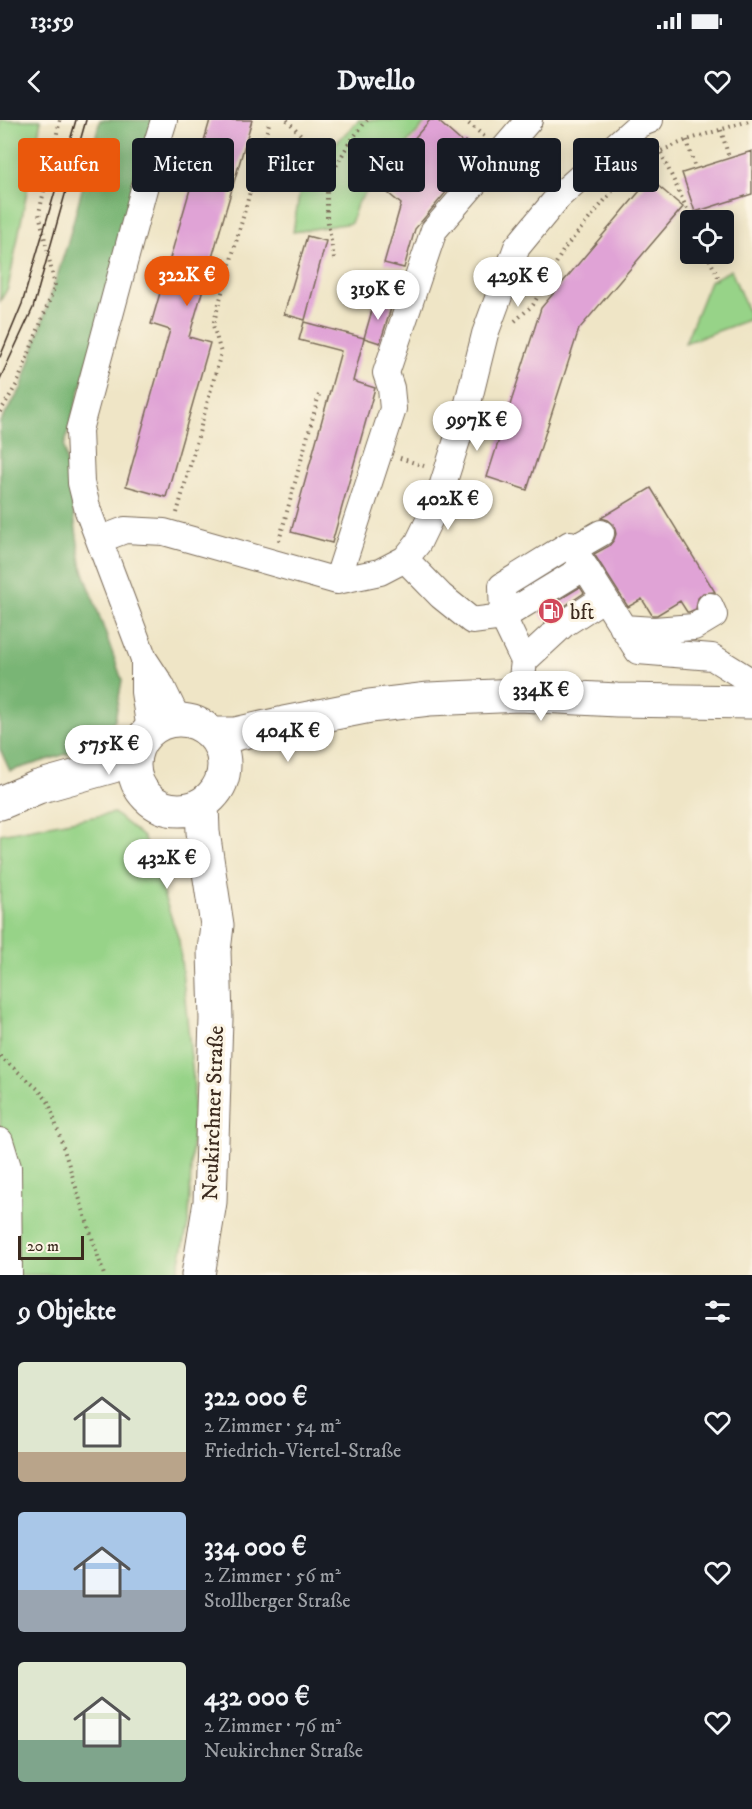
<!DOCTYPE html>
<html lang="de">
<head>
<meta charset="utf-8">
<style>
	body { margin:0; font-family:"IM FELL DW Pica",serif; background:#20242c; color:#f1f3f6; height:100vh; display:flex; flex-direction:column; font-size:22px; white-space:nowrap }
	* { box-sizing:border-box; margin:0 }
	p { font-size:20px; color:#9ea1a6 }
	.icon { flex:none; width:33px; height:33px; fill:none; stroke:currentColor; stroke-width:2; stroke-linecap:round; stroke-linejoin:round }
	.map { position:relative; height:1155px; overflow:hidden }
	.side { display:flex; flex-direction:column; background:#171b24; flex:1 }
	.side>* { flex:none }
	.hud { position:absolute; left:18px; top:18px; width:717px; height:54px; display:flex; gap:12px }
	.fabs { position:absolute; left:680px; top:90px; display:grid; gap:12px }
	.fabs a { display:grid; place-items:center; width:54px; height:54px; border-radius:6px; background:#171b24; box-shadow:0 3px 15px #0003; font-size:30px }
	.scale { position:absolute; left:18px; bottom:15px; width:66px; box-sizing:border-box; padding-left:6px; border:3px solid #3b2a1e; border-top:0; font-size:16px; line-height:21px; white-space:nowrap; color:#3b2a1e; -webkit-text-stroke:4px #fcf5e5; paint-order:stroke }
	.price { position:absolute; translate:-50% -51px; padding:0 14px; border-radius:21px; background:#fff; color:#222; font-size:20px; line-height:39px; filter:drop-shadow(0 2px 3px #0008) }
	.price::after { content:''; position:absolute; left:50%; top:36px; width:18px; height:14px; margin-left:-9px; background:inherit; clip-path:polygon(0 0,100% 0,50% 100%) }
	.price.current { background:#ea580c; color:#fff }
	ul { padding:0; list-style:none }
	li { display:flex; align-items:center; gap:18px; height:150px; padding:0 18px }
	li span { display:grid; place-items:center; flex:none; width:168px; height:120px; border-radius:6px; color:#555 }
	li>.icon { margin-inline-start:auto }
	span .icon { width:72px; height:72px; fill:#fffc; stroke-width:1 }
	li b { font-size:26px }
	h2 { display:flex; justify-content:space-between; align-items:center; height:72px; padding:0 18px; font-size:26px }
	.pill { padding:0 21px; border-radius:6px; background:#171b24; box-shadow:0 3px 15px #0003; font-size:21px; line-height:54px }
	.pill.current { background:#ea580c; color:#fff }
	.status { display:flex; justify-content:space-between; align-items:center; height:42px; padding:0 30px; background:#171b24; direction:ltr }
	.status svg { height:16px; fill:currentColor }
	header { display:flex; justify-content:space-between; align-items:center; height:78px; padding:0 18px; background:#171b24; font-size:27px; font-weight:700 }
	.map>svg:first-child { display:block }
	.green { fill:#97d388; stroke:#697e53; stroke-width:1.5 }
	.forest { fill:#79b574; stroke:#5a7049; stroke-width:1.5 }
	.building { fill:#e0a3d6 }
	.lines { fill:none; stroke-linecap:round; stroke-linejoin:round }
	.minor-casing { stroke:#7a6b59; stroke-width:28 }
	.major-casing { stroke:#7a6b59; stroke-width:35 }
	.path { stroke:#7a6b59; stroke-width:4; stroke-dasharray:1.5 4.5; stroke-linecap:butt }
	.minor { stroke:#fff; stroke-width:26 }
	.major { stroke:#fff; stroke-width:33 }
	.tram { stroke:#3b2a1e; stroke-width:1.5 }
	.labels { text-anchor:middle; stroke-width:6; stroke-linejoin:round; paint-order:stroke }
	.poi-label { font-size:22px; fill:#3b2a1e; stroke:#fcf5e5; text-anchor:start }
	.street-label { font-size:22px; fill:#3b2a1e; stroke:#fcf5e5 }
</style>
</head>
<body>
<div class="status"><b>13:59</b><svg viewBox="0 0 49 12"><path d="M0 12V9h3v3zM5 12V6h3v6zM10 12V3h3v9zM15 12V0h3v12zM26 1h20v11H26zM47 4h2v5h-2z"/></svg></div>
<header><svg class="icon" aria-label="back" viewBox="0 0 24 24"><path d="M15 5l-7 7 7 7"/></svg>Dwello<svg class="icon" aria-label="heart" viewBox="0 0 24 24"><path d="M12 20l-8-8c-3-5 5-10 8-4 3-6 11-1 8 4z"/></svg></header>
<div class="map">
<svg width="752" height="1155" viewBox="0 0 752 1155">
	<rect width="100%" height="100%" fill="#fcf5e5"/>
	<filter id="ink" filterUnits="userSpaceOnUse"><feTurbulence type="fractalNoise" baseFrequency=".0167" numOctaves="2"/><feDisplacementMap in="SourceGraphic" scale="12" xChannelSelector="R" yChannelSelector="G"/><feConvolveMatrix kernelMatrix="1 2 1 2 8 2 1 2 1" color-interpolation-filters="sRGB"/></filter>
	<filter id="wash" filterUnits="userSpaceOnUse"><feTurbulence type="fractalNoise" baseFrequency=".008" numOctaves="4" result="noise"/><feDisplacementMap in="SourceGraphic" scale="24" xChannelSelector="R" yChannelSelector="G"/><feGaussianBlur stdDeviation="1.35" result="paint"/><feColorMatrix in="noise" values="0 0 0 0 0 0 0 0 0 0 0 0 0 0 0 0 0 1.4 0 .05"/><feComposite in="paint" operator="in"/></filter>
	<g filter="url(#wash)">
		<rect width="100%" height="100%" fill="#efe5c6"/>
		<path class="green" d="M0,0H41L8,168L0,181Z
			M359,0H428L384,49L357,84L351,103L293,112L306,33L316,24L329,22L334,25Z
			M731,150L751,199L685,223L710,161Z
			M114,693L144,718L179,820L194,967L189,1100L177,1155H0V714Z"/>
		<path class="forest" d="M100,0H157L64,326L81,444L122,560L115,600L93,626L10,651L0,629V302L21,269L68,122Z"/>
		<g id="blocks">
			<path class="building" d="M210,0H252L189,217L210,223L166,377L126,366L170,210L151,204Z
				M430,0H437L463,23L465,21L479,33L415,109L404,148L384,143L401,84L376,63Z
				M752,31V74L695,92L682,53Z
				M650,59L683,87L579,209L527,370L487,357L541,188Z
				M307,116L326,121L305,200L284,194Z
				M375,180L392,185L380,223L364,218Z
				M304,202L364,218L353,261L375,268L332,423L291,412L341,231L299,220Z
				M651,368L715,472L703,473L698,478L696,489L689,492H687L680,481L657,495H652L642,479L628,487L594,434L609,426L614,420L616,414L614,405L608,400L601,398Z
				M580,467L584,473L556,492L545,501L539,492Z"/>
		</g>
	</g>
	<g filter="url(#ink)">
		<use href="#blocks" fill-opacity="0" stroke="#7a6b59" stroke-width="1.5"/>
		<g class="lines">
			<g class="minor-casing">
				<path id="minor" d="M164,0L152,39L79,310L81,363L88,391L144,539L161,565L178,600
					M99,420L125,410L164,412L337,461L380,452L405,439L418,423L436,386L465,295L485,214L517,127L559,76L640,4L650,0
					M573,429L601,413
					M405,439L441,476L472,501L503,497L585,447L638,531L712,537L752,562
					M337,461L393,289L391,268L386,253L434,110L529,0
					M623,508L654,510L694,507L714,495L710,486
					M144,539V572L150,610
					M524,541L564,504L604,478
					M520,575L524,541L503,497L502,466L570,424L585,447
					M0,1021L8,1047L9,1155"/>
			</g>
			<g class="major-casing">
				<path id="major" d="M134 645a45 45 0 1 1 90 0a45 45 0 1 1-90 0Z
					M212,614H235L284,603L370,586L429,579L520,575L617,580L752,582
					M0,683L38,667L113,646L134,635
					M198,1155L210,1082L216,899L214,831L217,805L203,712L202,684"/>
			</g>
			<path class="path" d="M287,0L334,50
				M464,0L484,16
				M721,10L729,38
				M687,20L695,49
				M656,22L692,100
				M707,134L718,157
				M334,139L327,97V68L330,57L349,23L367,0
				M515,201L533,185L564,129L631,49L661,31L687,20L752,0
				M0,292L17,264L55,166L39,93L60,0
				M400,338L424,346
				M177,393L221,233L213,205L270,0
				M279,421L320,271
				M0,936L39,970L49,983L104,1155"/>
			<use href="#minor" class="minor"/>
			<use href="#major" class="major"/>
			<path class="tram" d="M0,237L22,184L76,0
				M0,259L33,188L86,0"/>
		</g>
	</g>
	<defs>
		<g id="fuel-disc" transform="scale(1.35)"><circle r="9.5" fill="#d1495b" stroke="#fcf5e5"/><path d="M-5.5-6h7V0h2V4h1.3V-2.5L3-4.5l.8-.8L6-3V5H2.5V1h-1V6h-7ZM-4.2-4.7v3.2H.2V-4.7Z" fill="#fff"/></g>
	</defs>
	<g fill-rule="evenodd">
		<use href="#fuel-disc" x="551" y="491"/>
	</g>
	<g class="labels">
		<g class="poi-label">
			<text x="570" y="499">bft</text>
		</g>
		<g class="street-label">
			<text transform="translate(212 993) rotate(-88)" y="8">Neukirchner Straße</text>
		</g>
	</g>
</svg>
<div class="fabs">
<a><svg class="icon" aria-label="locate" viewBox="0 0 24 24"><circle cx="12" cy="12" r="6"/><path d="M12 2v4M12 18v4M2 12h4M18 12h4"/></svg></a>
</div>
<div class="scale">20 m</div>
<b class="price current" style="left:187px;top:187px">322K €</b>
<b class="price" style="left:518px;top:188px">429K €</b>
<b class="price" style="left:378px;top:201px">319K €</b>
<b class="price" style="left:477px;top:332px">997K €</b>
<b class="price" style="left:448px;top:411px">402K €</b>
<b class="price" style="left:541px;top:602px">334K €</b>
<b class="price" style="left:288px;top:643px">404K €</b>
<b class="price" style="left:109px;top:656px">575K €</b>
<b class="price" style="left:167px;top:770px">432K €</b>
<div class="hud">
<a class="pill current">Kaufen</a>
<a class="pill">Mieten</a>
<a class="pill">Filter</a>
<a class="pill">Neu</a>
<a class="pill">Wohnung</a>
<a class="pill">Haus</a>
</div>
</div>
<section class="side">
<h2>9 Objekte<svg class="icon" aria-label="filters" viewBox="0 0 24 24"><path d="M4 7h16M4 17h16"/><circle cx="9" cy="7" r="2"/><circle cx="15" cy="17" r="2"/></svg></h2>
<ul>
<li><span style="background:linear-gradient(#dfe7d0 75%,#b9a48a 0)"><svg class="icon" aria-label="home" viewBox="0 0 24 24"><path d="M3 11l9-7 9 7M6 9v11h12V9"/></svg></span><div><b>322 000 €</b><p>2 Zimmer · 54 m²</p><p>Friedrich-Viertel-Straße</p></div><svg class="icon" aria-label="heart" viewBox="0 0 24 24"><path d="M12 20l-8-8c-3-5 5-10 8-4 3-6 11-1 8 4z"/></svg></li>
<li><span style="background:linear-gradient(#a9c7e8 65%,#9aa5b1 0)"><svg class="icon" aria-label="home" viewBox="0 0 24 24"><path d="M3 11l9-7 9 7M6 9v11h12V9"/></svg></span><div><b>334 000 €</b><p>2 Zimmer · 56 m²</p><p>Stollberger Straße</p></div><svg class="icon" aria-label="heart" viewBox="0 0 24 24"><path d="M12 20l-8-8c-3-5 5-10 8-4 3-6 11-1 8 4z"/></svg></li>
<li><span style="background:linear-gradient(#dfe7d0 65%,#7fa58c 0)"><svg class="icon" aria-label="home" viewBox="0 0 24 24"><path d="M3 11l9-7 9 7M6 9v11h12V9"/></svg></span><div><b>432 000 €</b><p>2 Zimmer · 76 m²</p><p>Neukirchner Straße</p></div><svg class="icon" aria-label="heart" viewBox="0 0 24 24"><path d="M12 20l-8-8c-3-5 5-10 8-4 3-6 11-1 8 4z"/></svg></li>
</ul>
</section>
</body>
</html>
